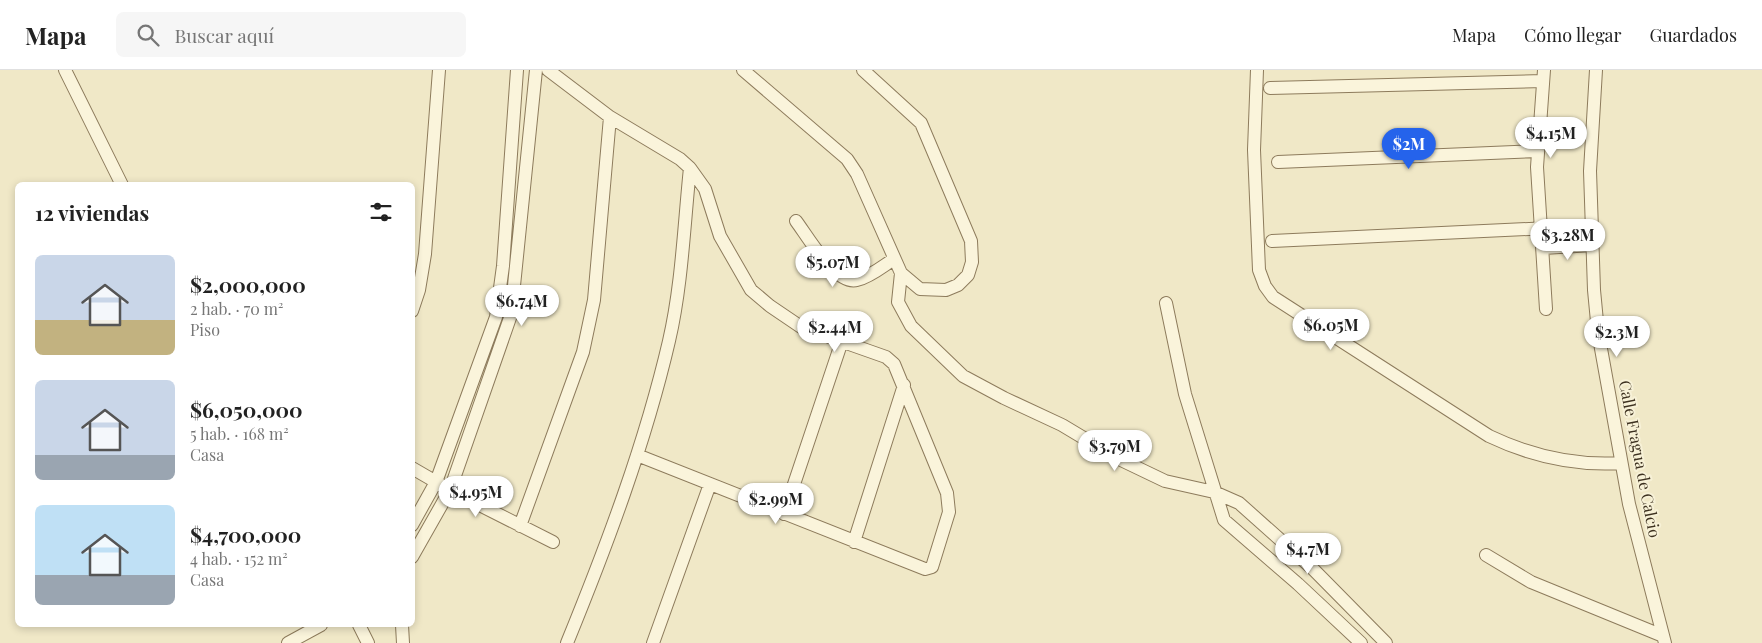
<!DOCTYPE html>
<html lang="es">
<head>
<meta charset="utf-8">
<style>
	body { margin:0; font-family:"Playfair Display",serif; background:#f6f6f6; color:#222; height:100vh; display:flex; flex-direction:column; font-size:19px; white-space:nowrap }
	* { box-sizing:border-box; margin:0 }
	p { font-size:16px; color:#767676 }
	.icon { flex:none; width:28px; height:28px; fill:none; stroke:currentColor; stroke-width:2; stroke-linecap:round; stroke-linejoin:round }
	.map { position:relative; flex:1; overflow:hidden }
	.sheet { position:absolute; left:15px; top:112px; width:400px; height:445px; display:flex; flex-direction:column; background:#fff; border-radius:8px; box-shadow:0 2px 8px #0003 }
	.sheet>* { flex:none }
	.price { position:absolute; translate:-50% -42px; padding:0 11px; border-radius:18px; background:#fff; color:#222; font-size:16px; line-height:32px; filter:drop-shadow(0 1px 2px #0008) }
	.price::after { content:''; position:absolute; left:50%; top:30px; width:15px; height:11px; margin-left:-8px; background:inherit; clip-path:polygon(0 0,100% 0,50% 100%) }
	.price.current { background:#2563eb; color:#fff }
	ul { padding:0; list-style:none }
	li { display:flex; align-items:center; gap:15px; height:125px; padding:0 20px }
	li span { display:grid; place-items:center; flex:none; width:140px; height:100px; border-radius:8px; color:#555 }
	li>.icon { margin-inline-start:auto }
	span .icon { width:60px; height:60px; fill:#fffc; stroke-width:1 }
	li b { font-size:21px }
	h2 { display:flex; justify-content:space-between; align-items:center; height:60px; padding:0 20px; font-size:21px }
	header { display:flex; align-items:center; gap:30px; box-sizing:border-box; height:70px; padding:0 25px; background:#fff; border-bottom:1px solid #e0e0e0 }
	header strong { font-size:24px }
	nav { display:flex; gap:28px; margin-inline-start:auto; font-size:18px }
	.search { width:350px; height:45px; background:#f6f6f6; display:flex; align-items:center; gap:12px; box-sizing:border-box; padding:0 18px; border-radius:8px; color:#767676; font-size:19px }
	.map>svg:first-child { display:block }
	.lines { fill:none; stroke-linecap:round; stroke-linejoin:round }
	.minor-casing { stroke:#8d7b5c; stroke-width:14 }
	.minor { stroke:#faf4db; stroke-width:12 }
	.labels { text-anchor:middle; stroke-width:4; stroke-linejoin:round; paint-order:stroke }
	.street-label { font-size:16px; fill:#3d3120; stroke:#f7f1d7 }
</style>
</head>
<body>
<header>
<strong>Mapa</strong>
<div class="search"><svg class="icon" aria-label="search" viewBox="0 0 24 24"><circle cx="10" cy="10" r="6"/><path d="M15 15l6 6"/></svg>Buscar aquí</div>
<nav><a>Mapa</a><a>Cómo llegar</a><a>Guardados</a></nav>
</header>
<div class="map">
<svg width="1762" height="573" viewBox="0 0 1762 573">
	<rect width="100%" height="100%" fill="#f0e8c7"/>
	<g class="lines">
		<g class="minor-casing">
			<path id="minor" d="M65,0L122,115
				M548,0L610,47L680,89L690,98C684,155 682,215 669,271C645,374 607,475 567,573
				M743,0L847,89L857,104L901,203L920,219L946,220L958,215L968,205L972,192L971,171L921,53L863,0
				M1257,0L1254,80L1259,200L1265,216L1273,227L1489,366C1531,386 1575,396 1621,393
				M1544,0L1537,97L1546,239
				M1596,0L1590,101L1594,220L1598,262L1629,434L1665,573
				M1270,18L1543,11
				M1278,92L1538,81
				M796,151C808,167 836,216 857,210C870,207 883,196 894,189
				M1272,171L1592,156
				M1543,178L1593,175
				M901,203L898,232L911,256L963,306L1004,328L1062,355L1117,388L1165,411L1214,422L1239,433L1313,499L1386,573
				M1166,233L1185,324L1224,450L1298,514L1361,573
				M412,241L419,220L425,184L439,0
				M637,385L925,499L932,497L949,442L947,423L894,294L886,287L801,257L770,236L751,220L720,166L705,119L690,98
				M412,398L450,420L553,472
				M784,444L842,271
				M412,455L436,412L496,247L503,196L517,0
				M520,456L583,282L594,230L610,47
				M854,472L904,315
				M1486,485L1531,512L1663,566
				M412,487L450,420L511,245L536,0
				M359,555L368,573
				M402,555L403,573
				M288,573L321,555
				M653,573L710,414"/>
		</g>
		<use href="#minor" class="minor"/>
	</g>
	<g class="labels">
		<g class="street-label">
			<text transform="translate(1640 389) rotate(79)" y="6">Calle Fragua de Calcio</text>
		</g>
	</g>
</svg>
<b class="price" style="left:1551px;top:89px">$4.15M</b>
<b class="price current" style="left:1409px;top:100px">$2M</b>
<b class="price" style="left:1568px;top:191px">$3.28M</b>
<b class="price" style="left:833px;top:218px">$5.07M</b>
<b class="price" style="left:522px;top:257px">$6.74M</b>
<b class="price" style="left:1331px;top:281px">$6.05M</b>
<b class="price" style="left:835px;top:283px">$2.44M</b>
<b class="price" style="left:1617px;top:288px">$2.3M</b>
<b class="price" style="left:1115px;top:402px">$3.79M</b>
<b class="price" style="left:476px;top:448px">$4.95M</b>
<b class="price" style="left:776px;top:455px">$2.99M</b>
<b class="price" style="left:1308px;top:505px">$4.7M</b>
<section class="sheet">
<h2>12 viviendas<svg class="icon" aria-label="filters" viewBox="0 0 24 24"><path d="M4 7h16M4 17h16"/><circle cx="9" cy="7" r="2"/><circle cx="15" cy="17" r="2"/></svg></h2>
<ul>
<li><span style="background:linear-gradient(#c9d6e8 65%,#c2b280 0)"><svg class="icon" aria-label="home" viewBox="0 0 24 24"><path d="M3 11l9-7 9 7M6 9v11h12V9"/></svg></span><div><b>$2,000,000</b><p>2 hab. · 70 m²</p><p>Piso</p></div></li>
<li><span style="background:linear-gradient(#c9d6e8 75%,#9aa5b1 0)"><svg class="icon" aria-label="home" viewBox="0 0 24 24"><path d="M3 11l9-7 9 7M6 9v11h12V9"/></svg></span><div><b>$6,050,000</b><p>5 hab. · 168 m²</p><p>Casa</p></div></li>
<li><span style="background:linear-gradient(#bfe0f5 70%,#9aa5b1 0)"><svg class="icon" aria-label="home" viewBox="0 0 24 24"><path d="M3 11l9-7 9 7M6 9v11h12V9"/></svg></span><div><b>$4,700,000</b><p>4 hab. · 152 m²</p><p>Casa</p></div></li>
</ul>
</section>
</div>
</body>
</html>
